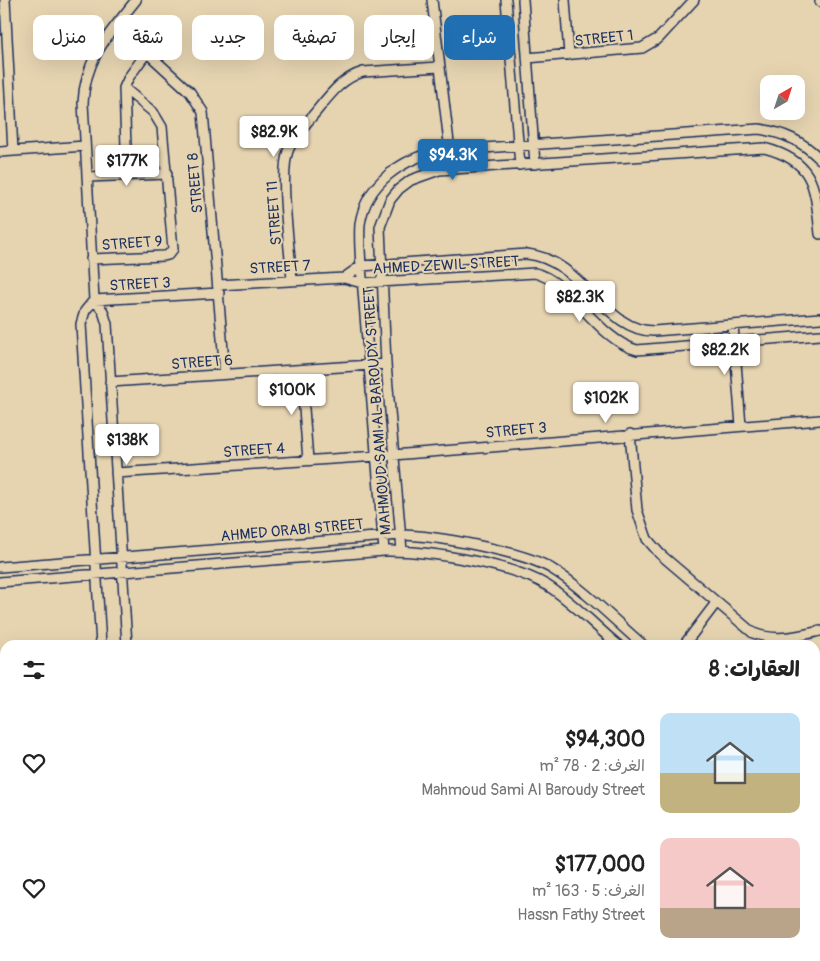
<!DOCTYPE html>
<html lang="ar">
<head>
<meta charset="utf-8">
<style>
	body { margin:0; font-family:Pangolin,"Playpen Sans Arabic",sans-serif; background:#f2f2f2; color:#222; direction:rtl; height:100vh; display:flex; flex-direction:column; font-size:19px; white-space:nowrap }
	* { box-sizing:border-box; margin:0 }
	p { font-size:16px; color:#767676 }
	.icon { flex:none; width:28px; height:28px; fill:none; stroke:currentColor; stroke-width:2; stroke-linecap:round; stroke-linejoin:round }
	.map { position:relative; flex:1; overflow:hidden; direction:ltr }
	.sheet { position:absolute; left:0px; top:640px; width:820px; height:321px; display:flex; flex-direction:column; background:#fff; border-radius:15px 15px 0 0; box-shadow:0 5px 20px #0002; direction:rtl }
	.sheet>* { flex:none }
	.hud { position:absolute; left:15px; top:15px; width:500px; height:45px; direction:rtl; display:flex; gap:10px }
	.needle { width:32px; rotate:39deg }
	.fabs { position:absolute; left:760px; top:75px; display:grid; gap:10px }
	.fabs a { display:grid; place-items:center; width:45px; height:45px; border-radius:10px; background:#fff; box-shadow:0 5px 20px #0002; font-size:25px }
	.price { position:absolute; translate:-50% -42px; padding:0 11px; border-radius:5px; background:#fff; color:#222; font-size:16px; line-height:32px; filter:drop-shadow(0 1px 2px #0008) }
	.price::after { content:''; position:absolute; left:50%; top:30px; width:15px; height:11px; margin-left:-8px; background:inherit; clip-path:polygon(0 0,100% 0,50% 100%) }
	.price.current { background:#1f6fb2; color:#fff }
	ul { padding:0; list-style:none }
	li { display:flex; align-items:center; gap:15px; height:125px; padding:0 20px }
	li span { display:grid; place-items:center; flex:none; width:140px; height:100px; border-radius:10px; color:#555 }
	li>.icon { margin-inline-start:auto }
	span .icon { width:60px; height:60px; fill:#fffc; stroke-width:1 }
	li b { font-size:21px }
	h2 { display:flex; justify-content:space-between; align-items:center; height:60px; padding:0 20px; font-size:21px }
	.pill { padding:0 18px; border-radius:10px; background:#fff; box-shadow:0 5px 20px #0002; font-size:18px; line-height:45px }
	.pill.current { background:#1f6fb2; color:#fff }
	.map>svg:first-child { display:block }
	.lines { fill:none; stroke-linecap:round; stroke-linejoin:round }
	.street-casing { stroke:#1b2f5e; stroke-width:12 }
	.street { stroke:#e6d4b1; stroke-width:9 }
	.labels { text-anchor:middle; stroke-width:4; stroke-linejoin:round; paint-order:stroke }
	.street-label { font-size:15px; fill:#1b2f5e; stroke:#e6d4b1 }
</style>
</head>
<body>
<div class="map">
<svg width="820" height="961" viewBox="0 0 820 961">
	<rect width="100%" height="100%" fill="#e6d4b1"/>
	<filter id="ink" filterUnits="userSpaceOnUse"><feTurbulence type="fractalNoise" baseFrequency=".02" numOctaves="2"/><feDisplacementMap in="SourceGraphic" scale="10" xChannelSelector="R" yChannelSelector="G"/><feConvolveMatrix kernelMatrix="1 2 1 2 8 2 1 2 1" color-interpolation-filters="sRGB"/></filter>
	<g filter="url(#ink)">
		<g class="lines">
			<g class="street-casing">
				<path id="street" d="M5,0L13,151
					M432,0L450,151
					M506,0L520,165
					M523,0L535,164
					M565,0L569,55
					M820,0V2
					M117,25L190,92L203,112L225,374
					M527,58L642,48L659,38L694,0
					M0,152L85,146
					M127,176L124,88L129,77L147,52
					M87,177L167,174
					M91,259L164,256L168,255L173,249L162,127L153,112L124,88
					M344,278L361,266L527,254C583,260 605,332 654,331L820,318
					M292,280C290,251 279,175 288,151C294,135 309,121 319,108C332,92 343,78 363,72L439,67
					M218,285L344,278L362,283L535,273C570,281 598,340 637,350L820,335
					M94,300L85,311L81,324L101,645
					M94,300L219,293
					M733,325L741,426
					M301,370L308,460
					M110,382L386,364
					M630,434L637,510L647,539L660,554L753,633C776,642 797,636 820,631
					M116,473L393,455L820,420
					M384,551L361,266C360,252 359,237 360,224C366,183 403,158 440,151L759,129C785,133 802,141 820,159
					M402,551L386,364L380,227L390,200L399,189L411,180L439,170L764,148C815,161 815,187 820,234
					M0,567L400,535C434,535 525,552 552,569C583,588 615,621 643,645
					M0,582L384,551C425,550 513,564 548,586C573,602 595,626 618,645
					M127,645L107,324L103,311L94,300L83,103C85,58 109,34 136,0
					M684,645L716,603
					M815,733L820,734
					M815,751L820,752
					M0,842L5,844
					M0,876L5,874
					M15,956V961
					M66,956V961
					M209,956V961
					M399,956L404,961
					M516,956L521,961
					M553,956L558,961
					M543,961L546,956"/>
			</g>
			<use href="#street" class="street"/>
		</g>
	</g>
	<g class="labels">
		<g class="street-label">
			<text transform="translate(604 38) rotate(-6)" y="5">STREET 1</text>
			<text transform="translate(195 183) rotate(-95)" y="5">STREET 8</text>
			<text transform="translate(274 213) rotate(-94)" y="5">STREET 11</text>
			<text transform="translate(132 243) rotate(-4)" y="5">STREET 9</text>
			<text transform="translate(446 265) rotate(-3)" y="5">AHMED ZEWIL STREET</text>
			<text transform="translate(280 267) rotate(-3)" y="5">STREET 7</text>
			<text transform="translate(140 284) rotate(-3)" y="5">STREET 3</text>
			<text transform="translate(202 362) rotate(-4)" y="5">STREET 6</text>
			<text transform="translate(377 411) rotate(-94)" y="5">MAHMOUD SAMI AL BAROUDY STREET</text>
			<text transform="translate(516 430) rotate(-5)" y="5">STREET 3</text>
			<text transform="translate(254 450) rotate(-4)" y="5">STREET 4</text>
			<text transform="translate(292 530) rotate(-5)" y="5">AHMED ORABI STREET</text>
		</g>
	</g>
</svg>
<div class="fabs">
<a><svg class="needle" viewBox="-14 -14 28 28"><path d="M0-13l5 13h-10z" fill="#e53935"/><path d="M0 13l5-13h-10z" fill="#767676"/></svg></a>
</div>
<b class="price" style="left:274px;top:158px">$82.9K</b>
<b class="price current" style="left:453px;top:181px">$94.3K</b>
<b class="price" style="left:127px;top:187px">$177K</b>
<b class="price" style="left:580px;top:323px">$82.3K</b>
<b class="price" style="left:725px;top:376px">$82.2K</b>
<b class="price" style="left:292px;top:416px">$100K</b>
<b class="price" style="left:606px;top:424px">$102K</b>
<b class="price" style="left:127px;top:466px">$138K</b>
<div class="hud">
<a class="pill current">شراء</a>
<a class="pill">إيجار</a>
<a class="pill">تصفية</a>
<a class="pill">جديد</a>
<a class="pill">شقة</a>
<a class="pill">منزل</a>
</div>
<section class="sheet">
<h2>العقارات: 8<svg class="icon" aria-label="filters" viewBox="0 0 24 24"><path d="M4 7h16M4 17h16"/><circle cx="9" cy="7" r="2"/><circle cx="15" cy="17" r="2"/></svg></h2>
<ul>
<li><span style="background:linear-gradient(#bfe0f5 60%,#c2b280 0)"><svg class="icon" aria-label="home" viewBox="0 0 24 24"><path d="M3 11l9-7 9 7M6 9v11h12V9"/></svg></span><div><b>$94,300</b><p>الغرف: 2 · 78 m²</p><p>Mahmoud Sami Al Baroudy Street</p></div><svg class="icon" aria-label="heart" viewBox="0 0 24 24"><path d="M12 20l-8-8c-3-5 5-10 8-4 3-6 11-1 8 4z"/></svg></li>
<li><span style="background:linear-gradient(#f6c9c9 70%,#b9a48a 0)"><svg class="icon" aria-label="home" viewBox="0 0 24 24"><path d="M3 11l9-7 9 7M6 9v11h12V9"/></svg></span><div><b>$177,000</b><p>الغرف: 5 · 163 m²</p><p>Hassn Fathy Street</p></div><svg class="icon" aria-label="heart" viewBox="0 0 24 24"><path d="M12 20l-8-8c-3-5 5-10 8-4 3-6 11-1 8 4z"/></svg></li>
</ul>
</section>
</div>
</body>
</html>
